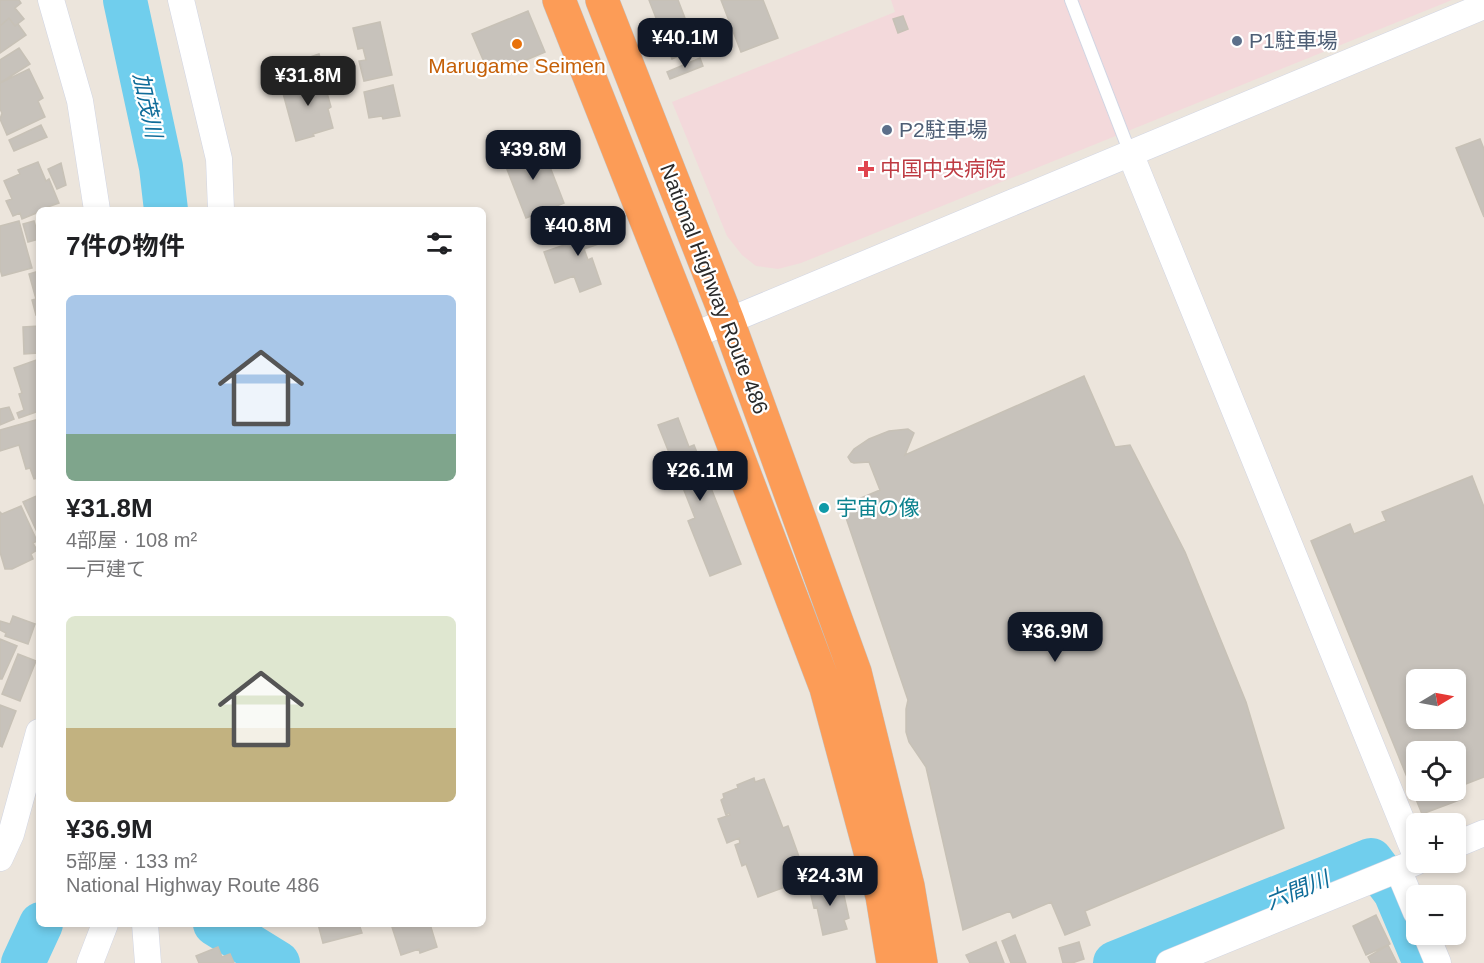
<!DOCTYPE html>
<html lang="ja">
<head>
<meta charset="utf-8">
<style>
	body { margin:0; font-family:Helvetica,"Noto Sans JP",sans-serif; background:#f6f6f6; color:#202124; height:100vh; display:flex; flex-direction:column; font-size:22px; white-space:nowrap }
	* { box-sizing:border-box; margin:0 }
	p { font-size:20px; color:#757577 }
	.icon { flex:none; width:33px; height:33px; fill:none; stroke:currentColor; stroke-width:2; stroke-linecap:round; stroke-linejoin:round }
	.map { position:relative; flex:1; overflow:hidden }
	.panel { position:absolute; left:36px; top:207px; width:450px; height:720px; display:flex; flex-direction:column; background:#fff; border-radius:9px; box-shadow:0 3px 9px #0003 }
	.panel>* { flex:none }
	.needle { width:39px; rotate:80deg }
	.buttons { position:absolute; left:1406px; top:669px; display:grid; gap:12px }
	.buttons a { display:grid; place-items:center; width:60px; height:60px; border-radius:9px; background:#fff; box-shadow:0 3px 9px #0003; font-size:30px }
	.price { position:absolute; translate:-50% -51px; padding:0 14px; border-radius:12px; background:#111827; color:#fff; font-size:20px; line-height:39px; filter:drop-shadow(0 2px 3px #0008) }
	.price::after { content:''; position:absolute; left:50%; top:36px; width:18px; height:14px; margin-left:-9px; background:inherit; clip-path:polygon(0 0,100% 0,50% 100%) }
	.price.active { background:#222; color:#fff }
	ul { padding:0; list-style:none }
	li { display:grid; align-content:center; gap:12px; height:318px; padding:0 30px }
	li span { display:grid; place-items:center; height:186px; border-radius:9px; color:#555 }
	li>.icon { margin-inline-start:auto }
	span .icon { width:108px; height:108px; fill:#fffc; stroke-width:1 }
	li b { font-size:26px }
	h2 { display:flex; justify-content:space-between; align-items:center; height:72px; padding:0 30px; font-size:26px }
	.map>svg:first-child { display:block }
	.medical { fill:#f3d9db }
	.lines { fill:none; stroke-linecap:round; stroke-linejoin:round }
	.river { stroke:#70ceed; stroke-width:44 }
	.building { fill:#c7c2bb; stroke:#c7c1b6; stroke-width:1.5; fill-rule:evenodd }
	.lane-casing { stroke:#d1d5e3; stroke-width:14 }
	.street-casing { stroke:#d1d5e3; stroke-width:27 }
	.highway-casing { stroke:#c3c3c3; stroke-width:34 }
	.lane { stroke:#fff; stroke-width:12 }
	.street { stroke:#fff; stroke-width:26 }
	.highway { stroke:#fc9c57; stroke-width:33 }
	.service-dot { fill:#5c6f8a; stroke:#fff; stroke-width:2 }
	.food-dot { fill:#e8710a; stroke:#fff; stroke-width:2 }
	.health-dot { fill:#e0444e; stroke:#fff; stroke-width:2 }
	.culture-dot { fill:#0f9aa8; stroke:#fff; stroke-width:2 }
	.labels { text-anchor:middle; stroke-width:4.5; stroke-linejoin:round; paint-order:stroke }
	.service-label { font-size:21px; fill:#4e5e75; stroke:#fff; text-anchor:start }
	.food-label { font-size:21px; fill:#c56008; stroke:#fff }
	.health-label { font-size:21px; fill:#be3a42; stroke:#fff; text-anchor:start }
	.street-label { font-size:21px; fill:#2a2a2a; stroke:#fff }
	.culture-label { font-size:21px; fill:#0d838f; stroke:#fff; text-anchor:start }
	.water-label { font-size:22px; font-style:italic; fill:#0f6c99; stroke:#fff }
</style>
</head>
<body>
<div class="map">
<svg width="1484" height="963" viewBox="0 0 1484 963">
	<rect width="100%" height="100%" fill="#ece5dc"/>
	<path class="medical" d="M891,0H1452L801,263L778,269L756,266L742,255L727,236L672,102L895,12Z"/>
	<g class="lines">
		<path class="river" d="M125,0L161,167L166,210
			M215,924L278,963
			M23,963L41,924
			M1115,963L1371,860L1395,892L1425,963"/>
	</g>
	<path class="building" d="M0,0H19L21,3L15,8L24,19L15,26L9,18L0,26Z
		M649,0H678L695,44L703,43L704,50L692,56H687L685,53L672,59Z
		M721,0H763L778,38L741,52Z
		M528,11L545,52L507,68L504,62L487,69L472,34Z
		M903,16L908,29L898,33L893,19Z
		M9,18L15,26L18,24L26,35L0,53V26Z
		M380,22L392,75L364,81L359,61L366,60L363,48L358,49L353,28Z
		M19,48L30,64L0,83V60Z
		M319,54L324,72L315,74L310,57Z
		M700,58L703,66L670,79L667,72Z
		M29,69L43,98L38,101L45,117L7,135L0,119L2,113L0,109V83Z
		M322,75L331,107L328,109L333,128L313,134L314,136L296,141L281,86Z
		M393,85L400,116L383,119L382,116L369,118L364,92Z
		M41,125L47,137L14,151L9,140Z
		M1480,139L1484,149V217L1456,148Z
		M524,146L528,156L540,151L545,154L564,203L526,218L501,154Z
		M38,162L46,181L49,179L59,203L39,210V212L22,219L20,213L13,216L6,201L12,199L4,181L20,174L18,170Z
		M61,163L66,185L57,189L48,169Z
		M603,220L610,240L584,249L588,260L592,258L601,284L580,292L574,276L555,283L544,252L570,243L567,233Z
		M19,221L32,268L2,276L0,269V226Z
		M34,221L39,239L28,242L23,224Z
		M39,271V314L36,315L32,300L36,299L29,274Z
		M39,326V353L24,354L23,327Z
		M39,359V411L19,418L17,413L24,410L19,394L22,393L14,368Z
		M1084,376L1115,447L1130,445L1185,552L1246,702L1284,828L1085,911L1090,925L1065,935L1051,902L1013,918L1010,911L963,930L926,767L909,742L906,732V709L908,700L842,506L880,490L869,462L854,463L851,462L848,457L854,449L869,439L889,431L908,429L914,433L905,455Z
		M9,407L14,419L0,425V409Z
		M678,418L689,447L694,445L741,564L710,576L688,521L695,518L658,425Z
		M39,419V478L34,479L30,468L26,469L19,445L0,451V430Z
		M1472,476L1484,507V777L1458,787L1462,799L1422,814L1311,541L1350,524L1354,534L1386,521L1382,512ZM1416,680H1455V718H1416ZM1416,752H1455V790H1416Z
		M39,495V534H38L23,502Z
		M21,506L37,541L33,543L37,550L31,554L33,559L12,569H5L0,552V512L2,514Z
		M13,616L35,624L28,644L5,636L6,633L0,630V621L10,624Z
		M0,639L17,646L2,679H0Z
		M18,654L36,661L20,701L2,694Z
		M0,705L16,711L2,747L0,746Z
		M754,778L755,782L764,779L783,828L788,826L807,879L758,897L746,864L742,866L735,845L740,843L739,838L727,843L718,819L730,815L729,813L726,815L721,800L724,798L723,794L738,788L737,785Z
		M836,880L839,892L843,891L849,918L844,920L847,929L823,935L817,907L814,908L809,887Z
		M1376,915L1390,944L1366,955L1353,926Z
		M318,924H359L362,933L323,943Z
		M403,924H430L437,947L420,953L419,949L401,955L392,927Z
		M1015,935L1026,963H1011L1002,941Z
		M996,942L1004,963H970L966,955Z
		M1079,942L1084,959L1072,963H1063L1059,948Z
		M1388,945L1397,963H1371L1368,957Z
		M218,947L222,957L230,954L234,963H199L196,956Z"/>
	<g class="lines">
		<g class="lane-casing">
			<path id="lane" d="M1071,0L1130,153"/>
		</g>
		<g class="street-casing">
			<path id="street" d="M51,0L80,101L97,210
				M181,0L219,159L221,210
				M1130,153L1416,856
				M692,336L1484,6
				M1455,845L1484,833
				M0,858L11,834L39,732
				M1398,869L1416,912
				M145,924L148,963
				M1426,934L1438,963
				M90,963L105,924
				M1169,963L1416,862"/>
		</g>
		<g class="highway-casing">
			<path id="highway" d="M559,0L692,336L826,688L882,896L893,963
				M602,0L728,321L855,672L908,886L921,963"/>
		</g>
		<use href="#lane" class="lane"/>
		<use href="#street" class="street"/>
		<use href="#highway" class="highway"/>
	</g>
	<g class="service-dot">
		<circle cx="1237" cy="41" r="6"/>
		<circle cx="887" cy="130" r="6"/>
	</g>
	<circle class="food-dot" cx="517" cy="44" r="6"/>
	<path class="health-dot" d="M863 160h6v6h6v6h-6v6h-6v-6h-6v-6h6z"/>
	<circle class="culture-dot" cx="824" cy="508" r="6"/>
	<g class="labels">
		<g class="service-label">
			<text x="1249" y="48">P1駐車場</text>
			<text x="899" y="137">P2駐車場</text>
		</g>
		<g class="food-label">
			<text x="517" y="73">Marugame Seimen</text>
		</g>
		<g class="health-label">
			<text x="880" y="176">中国中央病院</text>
		</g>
		<g class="street-label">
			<text transform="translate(714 289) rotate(69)" y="7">National Highway Route 486</text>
		</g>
		<g class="culture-label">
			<text x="836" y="515">宇宙の像</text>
		</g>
		<g class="water-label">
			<text transform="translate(148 105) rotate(78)" y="8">加茂川</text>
			<text transform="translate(1297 890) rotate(-22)" y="8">六間川</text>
		</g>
	</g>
</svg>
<div class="buttons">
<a><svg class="needle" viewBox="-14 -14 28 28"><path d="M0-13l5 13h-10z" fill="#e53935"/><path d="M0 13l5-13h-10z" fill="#757577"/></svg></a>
<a><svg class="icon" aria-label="locate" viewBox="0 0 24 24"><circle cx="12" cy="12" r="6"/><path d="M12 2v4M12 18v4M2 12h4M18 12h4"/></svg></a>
<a>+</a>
<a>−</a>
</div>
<b class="price" style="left:685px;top:69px">¥40.1M</b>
<b class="price active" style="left:308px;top:107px">¥31.8M</b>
<b class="price" style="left:533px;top:181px">¥39.8M</b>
<b class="price" style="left:578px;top:257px">¥40.8M</b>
<b class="price" style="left:700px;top:502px">¥26.1M</b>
<b class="price" style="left:1055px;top:663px">¥36.9M</b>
<b class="price" style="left:830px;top:907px">¥24.3M</b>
<section class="panel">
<h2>7件の物件<svg class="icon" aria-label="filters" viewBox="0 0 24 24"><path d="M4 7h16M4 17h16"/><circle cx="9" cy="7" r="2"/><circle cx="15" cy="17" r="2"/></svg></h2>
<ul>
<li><span style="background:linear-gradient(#a9c7e8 75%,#7fa58c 0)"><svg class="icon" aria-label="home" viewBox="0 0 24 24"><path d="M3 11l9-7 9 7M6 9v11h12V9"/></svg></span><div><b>¥31.8M</b><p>4部屋 · 108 m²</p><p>一戸建て</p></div></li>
<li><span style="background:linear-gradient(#dfe7d0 60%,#c2b280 0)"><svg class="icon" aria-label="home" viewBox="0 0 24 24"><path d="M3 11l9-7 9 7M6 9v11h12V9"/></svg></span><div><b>¥36.9M</b><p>5部屋 · 133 m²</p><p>National Highway Route 486</p></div></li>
</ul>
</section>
</div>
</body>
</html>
